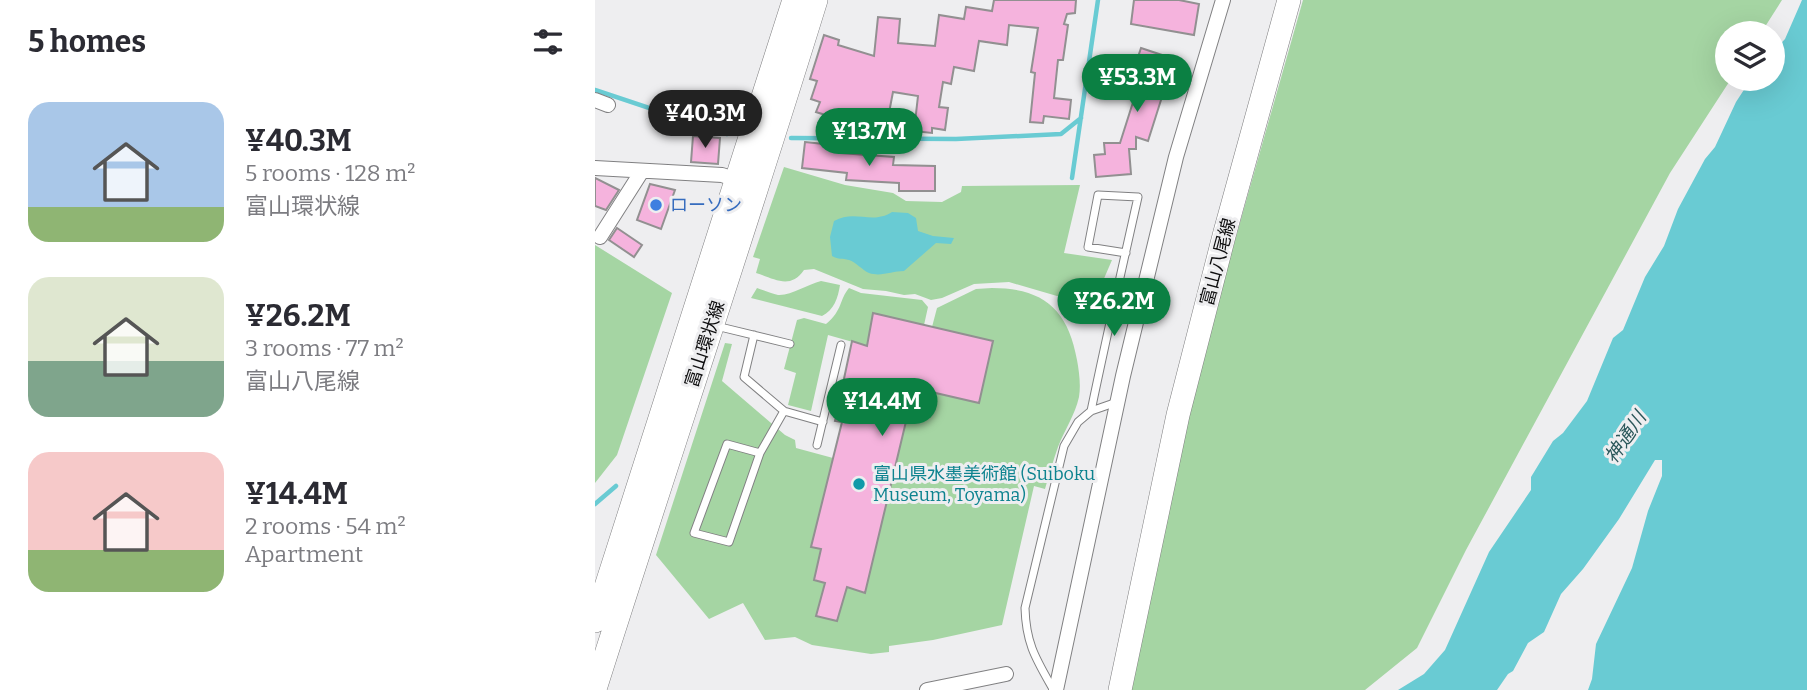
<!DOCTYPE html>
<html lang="en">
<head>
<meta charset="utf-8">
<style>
	body { margin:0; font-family:Bitter,"Noto Sans JP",serif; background:#f7f7f7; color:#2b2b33; height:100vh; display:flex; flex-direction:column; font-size:26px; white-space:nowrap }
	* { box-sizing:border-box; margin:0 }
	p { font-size:23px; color:#7c7c81 }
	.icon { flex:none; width:38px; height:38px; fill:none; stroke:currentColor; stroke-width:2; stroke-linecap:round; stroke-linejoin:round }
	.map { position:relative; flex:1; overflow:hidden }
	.sheet { display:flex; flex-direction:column; background:#fff; width:595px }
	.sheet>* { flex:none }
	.controls { position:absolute; left:1120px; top:21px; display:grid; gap:14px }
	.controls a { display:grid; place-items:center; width:70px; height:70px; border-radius:50%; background:#fff; box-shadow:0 7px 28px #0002; font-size:35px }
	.price { position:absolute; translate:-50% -60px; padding:0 16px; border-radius:24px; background:#0b8043; color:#fff; font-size:23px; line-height:46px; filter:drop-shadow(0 2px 4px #0008) }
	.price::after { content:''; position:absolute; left:50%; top:42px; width:21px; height:16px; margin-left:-10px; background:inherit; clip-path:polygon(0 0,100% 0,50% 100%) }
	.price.selected { background:#222; color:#fff }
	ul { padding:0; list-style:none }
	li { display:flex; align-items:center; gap:21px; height:175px; padding:0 28px }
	li span { display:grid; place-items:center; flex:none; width:196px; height:140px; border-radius:21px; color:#555 }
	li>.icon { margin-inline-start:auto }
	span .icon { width:84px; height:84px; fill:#fffc; stroke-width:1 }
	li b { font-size:30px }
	h2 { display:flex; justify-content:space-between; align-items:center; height:84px; padding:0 28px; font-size:30px }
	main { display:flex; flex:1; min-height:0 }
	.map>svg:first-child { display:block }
	.green { fill:#a5d5a3 }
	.water { fill:#69cbd3 }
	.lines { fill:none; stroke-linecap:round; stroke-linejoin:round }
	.stream { stroke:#69cbd3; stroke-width:4.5 }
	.building { fill:#f5b3dd; stroke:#929091; stroke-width:2 }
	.lane-casing { stroke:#808082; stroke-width:9 }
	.street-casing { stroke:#808082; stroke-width:16 }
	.primary-casing { stroke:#808082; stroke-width:24 }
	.lane { stroke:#fff; stroke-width:7 }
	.street { stroke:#fff; stroke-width:14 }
	.primary { stroke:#fff; stroke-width:23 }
	.shop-dot { fill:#3f7fe0; stroke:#eeeef0; stroke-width:2.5 }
	.culture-dot { fill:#0f9aa8; stroke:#eeeef0; stroke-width:2.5 }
	.labels { text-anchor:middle; stroke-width:6; stroke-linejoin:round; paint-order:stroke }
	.shop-label { font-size:18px; fill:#366cbe; stroke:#eeeef0; text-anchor:start }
	.street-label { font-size:18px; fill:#0d0d0e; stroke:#eeeef0 }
	.culture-label { font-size:18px; fill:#0d838f; stroke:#eeeef0; text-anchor:start }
	.water-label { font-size:19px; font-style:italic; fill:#2b575a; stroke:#eeeef0 }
</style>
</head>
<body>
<main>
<section class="sheet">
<h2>5 homes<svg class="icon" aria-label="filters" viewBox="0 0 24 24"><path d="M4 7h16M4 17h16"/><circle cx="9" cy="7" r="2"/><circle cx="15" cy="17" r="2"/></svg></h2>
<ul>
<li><span style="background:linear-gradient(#a9c7e8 75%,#8fb573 0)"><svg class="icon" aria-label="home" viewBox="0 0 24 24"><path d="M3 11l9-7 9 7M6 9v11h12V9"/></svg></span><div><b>¥40.3M</b><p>5 rooms · 128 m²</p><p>富山環状線</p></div></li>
<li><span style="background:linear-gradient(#dfe7d0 60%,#7fa58c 0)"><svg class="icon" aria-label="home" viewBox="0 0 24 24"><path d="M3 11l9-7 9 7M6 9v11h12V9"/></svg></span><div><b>¥26.2M</b><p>3 rooms · 77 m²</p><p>富山八尾線</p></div></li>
<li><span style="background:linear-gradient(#f6c9c9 70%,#8fb573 0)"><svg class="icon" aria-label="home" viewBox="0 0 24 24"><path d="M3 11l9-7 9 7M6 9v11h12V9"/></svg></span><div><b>¥14.4M</b><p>2 rooms · 54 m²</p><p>Apartment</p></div></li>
</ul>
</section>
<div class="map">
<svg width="1212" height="690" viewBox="0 0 1212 690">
	<rect width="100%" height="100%" fill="#eeeef0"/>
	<path class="green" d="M708,0H1187L1166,33H1132V79H1136L1075,173L871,550L822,648L770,690H533L594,403Z
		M189,167L250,185L298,193L311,201L347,202L366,192L367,186L485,185L469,253L517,260L498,304L482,297L462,296L414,282L379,284L347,298L336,300L320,294L309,295L291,291L268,289L219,269L209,270C195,290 180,279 161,273L165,259L158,257Z
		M0,245L77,293L22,455L0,483Z
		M226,281L245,285C243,298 239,310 227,316L156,298L162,288C168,290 177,294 183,295C196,296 213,284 226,281Z
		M254,288L266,293L327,300L333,307L329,325L278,313L272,346L233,335L216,411L193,405L201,373L189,369L202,320L209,318L231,324C248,310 244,300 254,288Z
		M397,288C448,288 473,309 482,360C484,371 486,385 484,397C480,415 469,431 463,447C458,461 454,475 450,489L439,486L407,625L338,640L294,646V652L276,654L217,645L200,637L170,640L148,603L114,619L61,555L130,343L137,344L127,381L190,435L200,440L201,448L238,458L216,547L226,549L219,580L243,586L241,593L228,591L221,616L242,621L252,587L269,593L319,388L384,403L398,341L337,327L342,308L381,289Z"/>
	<path class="water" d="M1207,0H1212V690H993L997,679L1001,644L1037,568L1053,511L1067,476V460H1060L1024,519L988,569L966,594L949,632L933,643L918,671L913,674L902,690H803L829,674L850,650L894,552L936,490V477L958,441L968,433L992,401L1018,338L1028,330L1050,277L1069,246L1083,209L1110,159L1120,147L1141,102L1156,79H1178V52L1190,39Z
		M297,212L313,213L321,218L323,231L338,236L359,238L356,244L341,243L309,271C297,271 286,277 274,273C267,270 261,262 254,260C247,258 244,260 237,256L235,237L239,221C260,209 277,225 297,212Z"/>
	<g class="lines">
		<path class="stream" d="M0,90L132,134
			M196,138L361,139L466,134L486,118
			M477,178L503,0
			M0,504L21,486"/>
	</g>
	<path class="building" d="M399,0H481L480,13L472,14L469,24L473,25L468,60H463L459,98L476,100L474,119L449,116L448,123L435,122L440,73L436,72L443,28L414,25L412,45L384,41L379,71L359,67L356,84L348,82L344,107L353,108L350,130L337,128V133L319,131L323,96L298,92L292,123L288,122L286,132L255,125L256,123L221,112L225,102L216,99L222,81L215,79L229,35L244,40L243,45L279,56L283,17L305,19L303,43L340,46L344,15L369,19L371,7L397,11Z
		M539,0H584L604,4L599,35L536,24Z
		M546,48L579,59L553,141L541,137V149H534L536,174L501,177L499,155L510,154L509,143H525L546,77L537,75Z
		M98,136L125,138L123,164L96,162Z
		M210,142L247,146L246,153L299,157L298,165L340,166V191H304V183L251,180L252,173L207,168Z
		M0,178L24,190L11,210L0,206Z
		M55,184L80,190L66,229L42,220Z
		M22,228L47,245L39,257L14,240Z
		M278,313L398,341L384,403L319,388L270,593L252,587L242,621L221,616L230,583L219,580L226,549L216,547L247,422L240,421L257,341L272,346Z"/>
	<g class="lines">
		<g class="lane-casing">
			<path id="lane" d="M121,326L195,344
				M159,335L149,377L189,411L165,453L134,542L99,533L132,444L165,453
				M189,411L228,422
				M496,411C511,339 527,268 543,197L503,195L493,247L531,253
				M222,445L246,345
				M458,689C441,659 431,644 430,608L469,446L483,422L496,411L522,402"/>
		</g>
		<g class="street-casing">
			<path id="street" d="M0,100L13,105
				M0,168L127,175L148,182
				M5,237L47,171
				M332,690L411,674
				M461,690L528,376L581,157L628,0"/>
		</g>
		<g class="primary-casing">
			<path id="primary" d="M0,621L199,0
				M0,689C73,459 150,230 221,0
				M525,690L583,415L630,232L694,0"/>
		</g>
		<use href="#lane" class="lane"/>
		<use href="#street" class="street"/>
		<use href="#primary" class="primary"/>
	</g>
	<circle class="shop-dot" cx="61" cy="205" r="7"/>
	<circle class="culture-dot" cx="264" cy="484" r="7"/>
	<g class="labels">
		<g class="shop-label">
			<text x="75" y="211">ローソン</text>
		</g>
		<g class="street-label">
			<text transform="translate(623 262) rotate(-75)" y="6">富山八尾線</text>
			<text transform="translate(110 344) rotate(-72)" y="6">富山環状線</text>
		</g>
		<g class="culture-label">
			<text x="278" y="480">富山県水墨美術館 (Suiboku<tspan x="278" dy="21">Museum, Toyama)</tspan></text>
		</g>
		<g class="water-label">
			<text transform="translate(1030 437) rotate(-56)" y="7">神通川</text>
		</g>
	</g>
</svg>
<div class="controls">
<a><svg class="icon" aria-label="layers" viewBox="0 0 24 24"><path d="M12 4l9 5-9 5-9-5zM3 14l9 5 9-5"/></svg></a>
</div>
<b class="price" style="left:542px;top:114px">¥53.3M</b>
<b class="price selected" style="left:110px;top:150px">¥40.3M</b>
<b class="price" style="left:274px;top:168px">¥13.7M</b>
<b class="price" style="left:519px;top:338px">¥26.2M</b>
<b class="price" style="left:287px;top:438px">¥14.4M</b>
</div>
</main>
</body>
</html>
